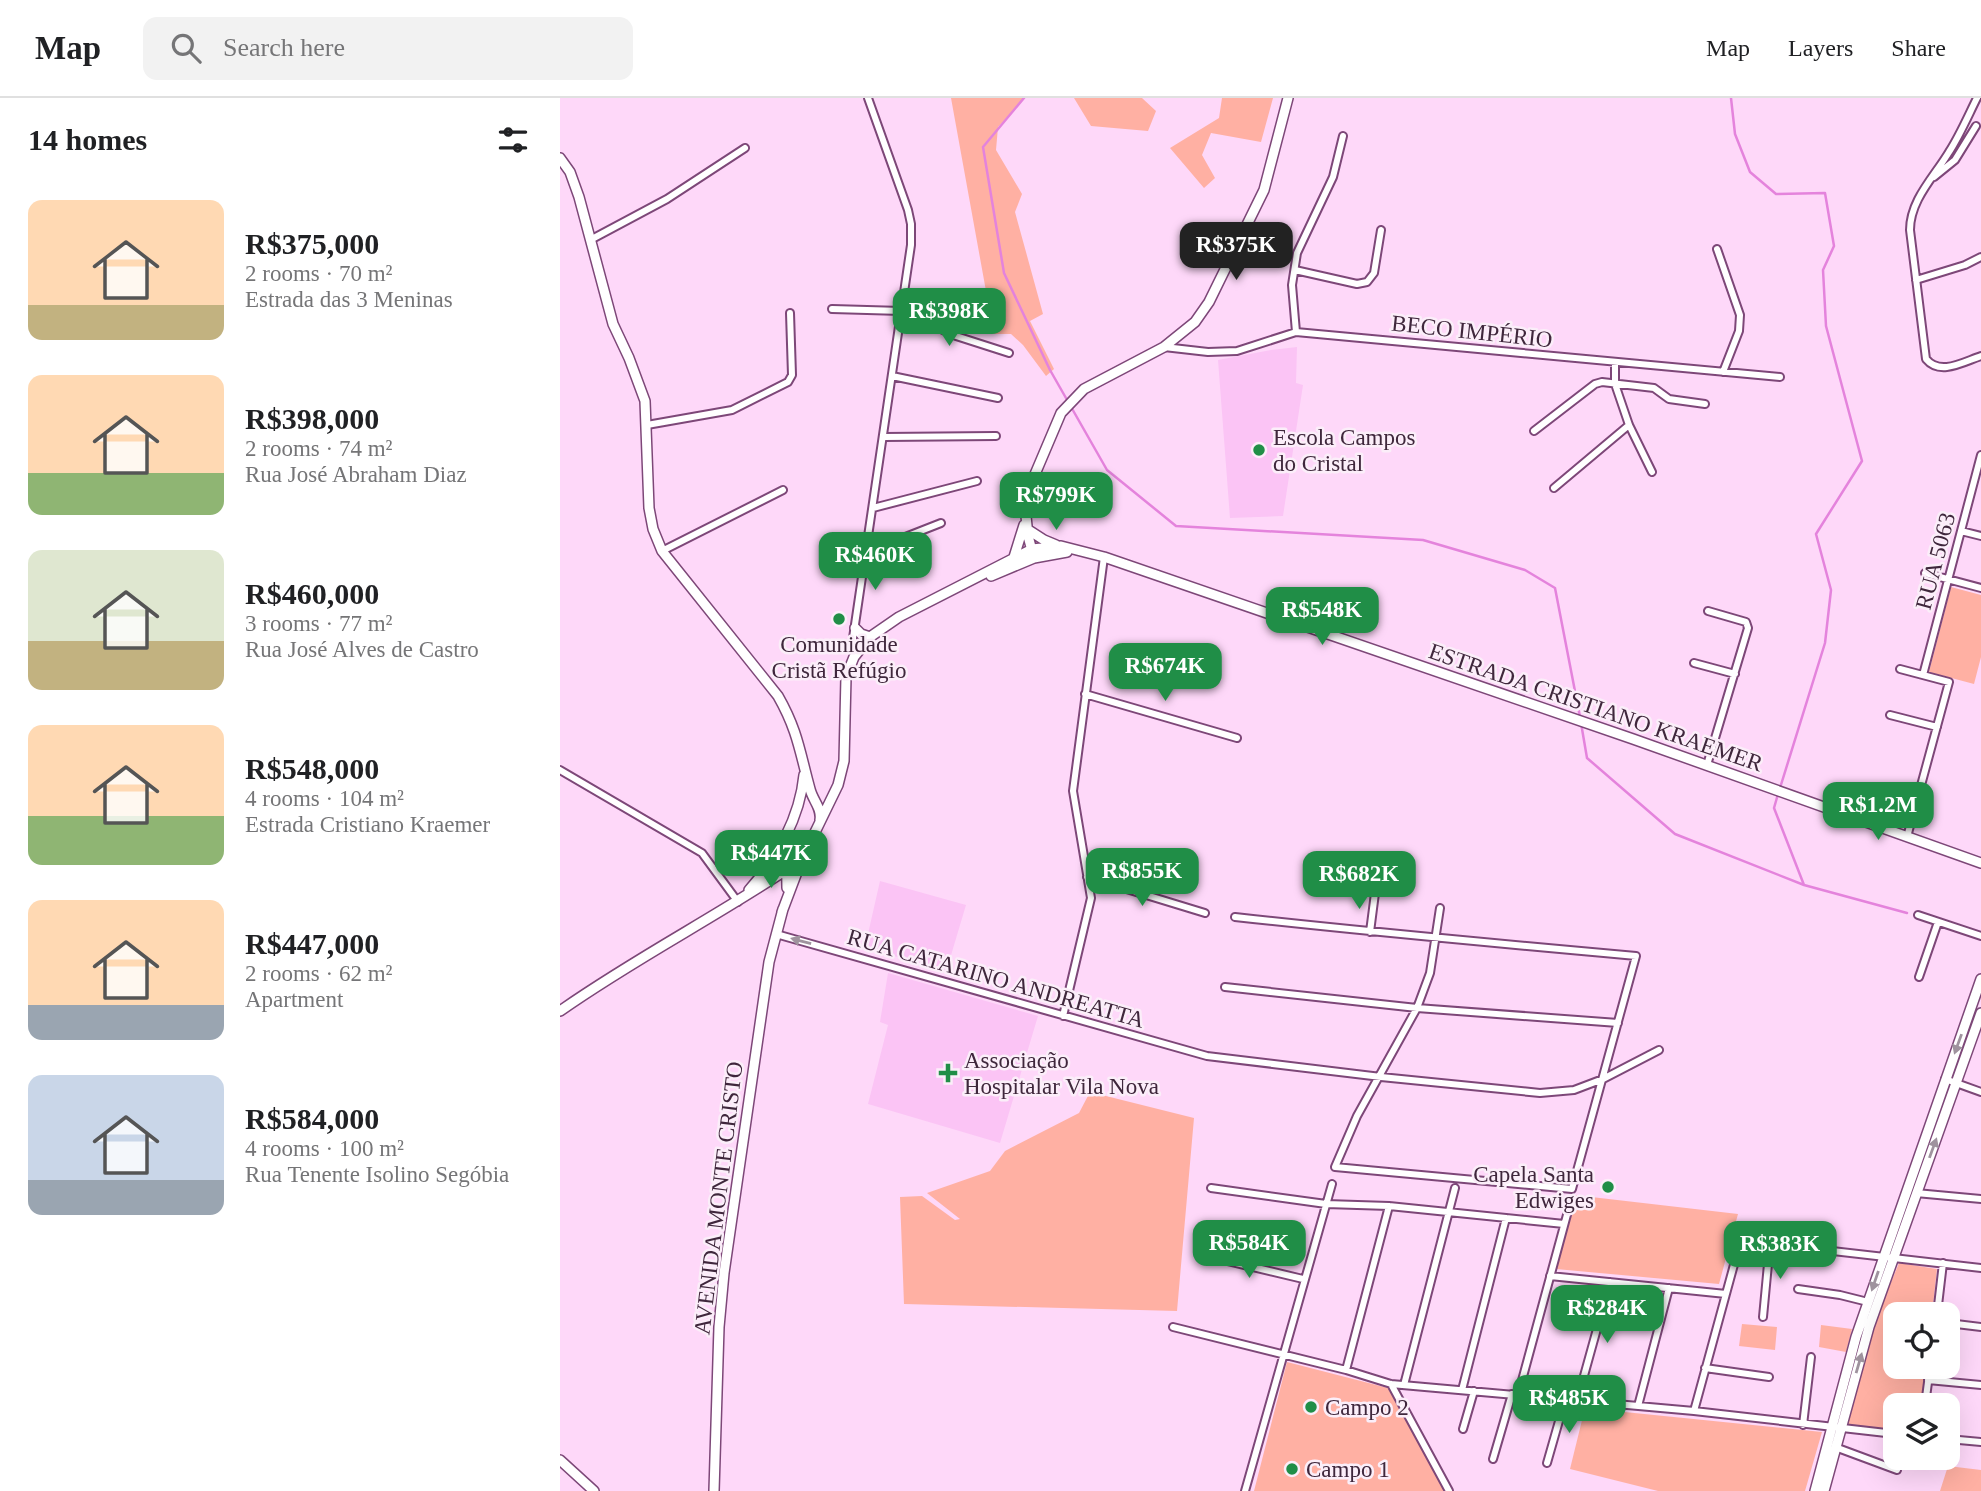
<!DOCTYPE html>
<html lang="en">
<head>
<meta charset="utf-8">
<style>
	body { margin:0; font-family:"Times New Roman",serif; background:#f2f2f2; color:#202124; height:100vh; display:flex; flex-direction:column; font-size:26px; white-space:nowrap }
	* { box-sizing:border-box; margin:0 }
	p { font-size:23px; color:#757577 }
	.icon { flex:none; width:38px; height:38px; fill:none; stroke:currentColor; stroke-width:2; stroke-linecap:round; stroke-linejoin:round }
	.map { position:relative; flex:1; overflow:hidden }
	.drawer { display:flex; flex-direction:column; background:#fff; width:560px }
	.drawer>* { flex:none }
	.fabs { position:absolute; left:1323px; top:1204px; display:grid; gap:14px }
	.fabs a { display:grid; place-items:center; width:77px; height:77px; border-radius:14px; background:#fff; box-shadow:0 7px 28px #0002; font-size:35px }
	.price { position:absolute; translate:-50% -60px; padding:0 16px; border-radius:14px; background:#208e47; color:#fff; font-size:23px; line-height:46px; filter:drop-shadow(0 2px 4px #0008) }
	.price::after { content:''; position:absolute; left:50%; top:42px; width:21px; height:16px; margin-left:-10px; background:inherit; clip-path:polygon(0 0,100% 0,50% 100%) }
	.price.on { background:#222; color:#fff }
	ul { padding:0; list-style:none }
	li { display:flex; align-items:center; gap:21px; height:175px; padding:0 28px }
	li span { display:grid; place-items:center; flex:none; width:196px; height:140px; border-radius:14px; color:#555 }
	li>.icon { margin-inline-start:auto }
	span .icon { width:84px; height:84px; fill:#fffc; stroke-width:1 }
	li b { font-size:30px }
	h2 { display:flex; justify-content:space-between; align-items:center; height:84px; padding:0 28px; font-size:30px }
	header { display:flex; align-items:center; gap:42px; box-sizing:border-box; height:98px; padding:0 35px; background:#fff; border-bottom:2px solid #e0e0e0 }
	header strong { font-size:33px }
	nav { display:flex; gap:38px; margin-inline-start:auto; font-size:24px }
	.search { width:490px; height:63px; background:#f2f2f2; display:flex; align-items:center; gap:18px; box-sizing:border-box; padding:0 24px; border-radius:14px; color:#757577; font-size:26px }
	main { display:flex; flex:1; min-height:0 }
	.map>svg:first-child { display:block }
	.built { fill:#fbc4f5 }
	.green { fill:#ffb0a3 }
	.lines { fill:none; stroke-linecap:round; stroke-linejoin:round }
	.stream { stroke:#e483dc; stroke-width:2.5 }
	.street-casing { stroke:#7d4778; stroke-width:10 }
	.secondary-casing { stroke:#7d4778; stroke-width:12 }
	.street { stroke:#fff; stroke-width:6 }
	.secondary { stroke:#fff; stroke-width:9 }
	.oneway { fill:#9f939e }
	.poi-dot { fill:#208e47; stroke:#fbeef9; stroke-width:2.5 }
	.labels { text-anchor:middle; stroke-width:5; stroke-linejoin:round; paint-order:stroke }
	.street-label { font-size:23px; fill:#3f273c; stroke:#fbeef9 }
	.poi-label { font-size:23px; fill:#3f273c; stroke:#fbeef9; text-anchor:start }
</style>
</head>
<body>
<header>
<strong>Map</strong>
<div class="search"><svg class="icon" aria-label="search" viewBox="0 0 24 24"><circle cx="10" cy="10" r="6"/><path d="M15 15l6 6"/></svg>Search here</div>
<nav><a>Map</a><a>Layers</a><a>Share</a></nav>
</header>
<main>
<section class="drawer">
<h2>14 homes<svg class="icon" aria-label="filters" viewBox="0 0 24 24"><path d="M4 7h16M4 17h16"/><circle cx="9" cy="7" r="2"/><circle cx="15" cy="17" r="2"/></svg></h2>
<ul>
<li><span style="background:linear-gradient(#ffd9b3 75%,#c2b280 0)"><svg class="icon" aria-label="home" viewBox="0 0 24 24"><path d="M3 11l9-7 9 7M6 9v11h12V9"/></svg></span><div><b>R$375,000</b><p>2 rooms · 70 m²</p><p>Estrada das 3 Meninas</p></div></li>
<li><span style="background:linear-gradient(#ffd9b3 70%,#8fb573 0)"><svg class="icon" aria-label="home" viewBox="0 0 24 24"><path d="M3 11l9-7 9 7M6 9v11h12V9"/></svg></span><div><b>R$398,000</b><p>2 rooms · 74 m²</p><p>Rua José Abraham Diaz</p></div></li>
<li><span style="background:linear-gradient(#dfe7d0 65%,#c2b280 0)"><svg class="icon" aria-label="home" viewBox="0 0 24 24"><path d="M3 11l9-7 9 7M6 9v11h12V9"/></svg></span><div><b>R$460,000</b><p>3 rooms · 77 m²</p><p>Rua José Alves de Castro</p></div></li>
<li><span style="background:linear-gradient(#ffd9b3 65%,#8fb573 0)"><svg class="icon" aria-label="home" viewBox="0 0 24 24"><path d="M3 11l9-7 9 7M6 9v11h12V9"/></svg></span><div><b>R$548,000</b><p>4 rooms · 104 m²</p><p>Estrada Cristiano Kraemer</p></div></li>
<li><span style="background:linear-gradient(#ffd9b3 75%,#9aa5b1 0)"><svg class="icon" aria-label="home" viewBox="0 0 24 24"><path d="M3 11l9-7 9 7M6 9v11h12V9"/></svg></span><div><b>R$447,000</b><p>2 rooms · 62 m²</p><p>Apartment</p></div></li>
<li><span style="background:linear-gradient(#c9d6e8 75%,#9aa5b1 0)"><svg class="icon" aria-label="home" viewBox="0 0 24 24"><path d="M3 11l9-7 9 7M6 9v11h12V9"/></svg></span><div><b>R$584,000</b><p>4 rooms · 100 m²</p><p>Rua Tenente Isolino Segóbia</p></div></li>
</ul>
</section>
<div class="map">
<svg width="1421" height="1393" viewBox="0 0 1421 1393">
	<rect width="100%" height="100%" fill="#fed8f9"/>
	<path class="built" d="M737,249L736,285L743,287L723,418L670,420L658,262L711,252Z
		M320,783L406,807L386,874L305,849Z
		M328,875L478,918L440,1045L308,1006L328,927L320,924Z"/>
	<path class="green" d="M391,0H465L438,29L436,52L462,96L455,114L483,216L470,223L494,271L486,278L463,247L451,236H395L388,218L394,194L426,193Z
		M514,0H582L596,13L588,33L531,28Z
		M662,0H713L701,44L651,35L642,57L655,80L644,90L610,50L659,20Z
		M1391,489L1421,497V559L1414,586L1369,574Z
		M530,994L634,1020L617,1213L344,1206L340,1099L362,1098L395,1122L400,1121L367,1095L430,1073L445,1053L519,1015Z
		M1014,1097L1178,1116L1159,1186L996,1171Z
		M1339,1165L1377,1171L1372,1216H1335V1269H1367L1362,1307H1335V1332L1287,1327L1317,1218Z
		M1182,1226L1217,1229L1215,1252L1179,1248Z
		M1261,1227L1292,1231L1286,1254L1259,1249Z
		M727,1264L828,1290L886,1393H694Z
		M1025,1310L1262,1334L1245,1393H1098L1010,1371Z
		M1388,1368L1421,1372V1393H1380Z"/>
	<g class="lines">
		<path class="stream" d="M464,0L423,49L444,175L490,272L547,372L616,428L863,442L965,472L995,490L1020,619
			M1171,0L1175,36L1190,74L1216,96L1265,95L1274,148L1263,172L1266,228L1302,363L1256,436L1271,492L1265,545L1220,690
			M1021,625L1027,660L1115,736L1244,787L1347,815
			M1218,696L1214,710L1244,787"/>
		<g class="street-casing">
			<path id="street" d="M1417,0C1408,18 1400,37 1389,54C1374,79 1350,102 1350,132L1366,261C1380,278 1403,264 1421,258
				M1374,79L1395,62L1416,28
				M32,141L107,101L185,50
				M1157,151L1180,217L1179,233L1163,274
				M735,172L797,186L807,184L814,175L821,132
				M1356,182L1405,167L1421,159
				M272,211L342,213L396,238L449,255
				M736,234L732,187L737,155L773,79L783,38
				M604,249L648,254L677,253L736,234L1220,279
				M1055,265V286L1069,327L1092,374
				M332,278L438,300
				M87,327L172,312L228,284L232,277L230,215
				M974,333L1035,286L1042,284L1094,290L1109,301L1145,306
				M324,339L436,338
				M994,390L1069,327
				M313,410L417,383
				M1401,433L1421,438
				M102,453L223,392
				M307,454L381,425
				M1365,475L1421,490
				M294,559L293,540L351,147V126L348,112L308,0
				M1134,565L1175,576
				M1340,571L1389,584L1347,739
				M1363,577L1421,357
				M525,596L677,640
				M1330,617L1377,629
				M1147,667L1188,530L1186,524L1148,513
				M0,672L142,755L178,804
				M527,779L645,815
				M1358,817L1421,838
				M675,819C809,834 942,846 1076,858L1012,1091L775,1069L797,1018L857,910L870,875L880,810
				M810,834L815,795
				M216,836L647,958L821,979L980,995L1014,992L1043,981L1099,952
				M1359,879L1378,824
				M665,889L857,910L1058,925
				M503,918L531,800L513,693L544,459
				M1385,981L1421,994
				M651,1090L766,1106L829,1108L1004,1126
				M1356,1095L1421,1101
				M642,1157L743,1181
				M990,1178L1166,1196
				M1238,1191L1280,1197L1308,1204
				M1377,1216L1383,1165
				M1203,1219L1210,1145
				M1388,1225L1421,1229
				M613,1229L786,1272L831,1286L1134,1313L1335,1336
				M1145,1270L1209,1279
				M786,1272L829,1108
				M1368,1282L1421,1287
				M831,1286L889,1393
				M844,1287L895,1090
				M902,1292L946,1120
				M958,1297L1011,1102
				M1017,1303L1050,1184
				M1365,1307L1370,1269
				M1078,1308L1109,1190
				M1134,1313L1178,1152L1185,1143L1421,1170
				M1243,1327L1251,1259
				M903,1331L914,1293
				M1388,1341L1421,1344
				M1275,1349L1337,1372
				M933,1361L952,1296
				M987,1365L1005,1302
				M685,1393L772,1086"/>
		</g>
		<g class="secondary-casing">
			<path id="secondary" d="M0,60L10,74L19,99L53,226L69,260L85,303L89,410L93,431L102,453L218,598C238,633 240,655 250,691C253,703 262,710 260,722
				M467,431L484,442L496,447
				M454,459L464,427
				M474,460L468,438L466,418L470,388L501,315L524,291L604,249L635,224L649,204L704,92L728,0
				M431,478L474,460L507,454
				M295,530L301,536L310,539
				M226,737L227,790
				M189,792C217,761 240,719 244,677
				M222,814L242,761L278,687L284,663L286,579L294,559L310,539L339,519L472,451L501,448L544,459L1073,641L1421,765
				M0,913C74,861 154,820 229,770
				M0,1362L34,1393
				M154,1393L159,1229L164,1175L209,864L223,811
				M1255,1393L1296,1239L1421,881
				M1264,1393L1309,1229L1421,915"/>
		</g>
		<use href="#street" class="street"/>
		<use href="#secondary" class="secondary"/>
	</g>
	<defs><path id="oneway-solid" d="M-6-.8H1V-3.2L6.5 0L1 3.2V.8H-6Z" transform="scale(1.75)"/></defs>
	<g class="oneway">
		<use href="#oneway-solid" transform="translate(241 843) rotate(-165)"/>
		<use href="#oneway-solid" transform="translate(1398 946) rotate(110)"/>
		<use href="#oneway-solid" transform="translate(1373 1050) rotate(-70)"/>
		<use href="#oneway-solid" transform="translate(1315 1183) rotate(109)"/>
		<use href="#oneway-solid" transform="translate(1299 1265) rotate(-74)"/>
	</g>
	<g class="poi-dot">
		<circle cx="699" cy="352" r="7"/>
		<circle cx="279" cy="521" r="7"/>
		<path d="M384.5 964.5h7v7h7v7h-7v7h-7v-7h-7v-7h7z"/>
		<circle cx="1048" cy="1089" r="7"/>
		<circle cx="751" cy="1309" r="7"/>
		<circle cx="732" cy="1371" r="7"/>
	</g>
	<g class="labels">
		<g class="street-label">
			<text transform="translate(912 233) rotate(6)" y="8">BECO IMPÉRIO</text>
			<text transform="translate(1375 463) rotate(-75)" y="8">RUA 5063</text>
			<text transform="translate(1036 609) rotate(19)" y="8">ESTRADA CRISTIANO KRAEMER</text>
			<text transform="translate(436 880) rotate(16)" y="8">RUA CATARINO ANDREATTA</text>
			<text transform="translate(158 1100) rotate(-83)" y="8">AVENIDA MONTE CRISTO</text>
		</g>
		<g class="poi-label">
			<text x="713" y="347">Escola Campos<tspan x="713" dy="26">do Cristal</tspan></text>
			<text x="279" y="554" text-anchor="middle">Comunidade<tspan x="279" dy="26">Cristã Refúgio</tspan></text>
			<text x="404" y="970">Associação<tspan x="404" dy="26">Hospitalar Vila Nova</tspan></text>
			<text x="1034" y="1084" text-anchor="end">Capela Santa<tspan x="1034" dy="26">Edwiges</tspan></text>
			<text x="765" y="1317">Campo 2</text>
			<text x="746" y="1379">Campo 1</text>
		</g>
	</g>
</svg>
<div class="fabs">
<a><svg class="icon" aria-label="locate" viewBox="0 0 24 24"><circle cx="12" cy="12" r="6"/><path d="M12 2v4M12 18v4M2 12h4M18 12h4"/></svg></a>
<a><svg class="icon" aria-label="layers" viewBox="0 0 24 24"><path d="M12 4l9 5-9 5-9-5zM3 14l9 5 9-5"/></svg></a>
</div>
<b class="price on" style="left:676px;top:184px">R$375K</b>
<b class="price" style="left:389px;top:250px">R$398K</b>
<b class="price" style="left:496px;top:434px">R$799K</b>
<b class="price" style="left:315px;top:494px">R$460K</b>
<b class="price" style="left:762px;top:549px">R$548K</b>
<b class="price" style="left:605px;top:605px">R$674K</b>
<b class="price" style="left:1318px;top:744px">R$1.2M</b>
<b class="price" style="left:211px;top:792px">R$447K</b>
<b class="price" style="left:582px;top:810px">R$855K</b>
<b class="price" style="left:799px;top:813px">R$682K</b>
<b class="price" style="left:689px;top:1182px">R$584K</b>
<b class="price" style="left:1220px;top:1183px">R$383K</b>
<b class="price" style="left:1047px;top:1247px">R$284K</b>
<b class="price" style="left:1009px;top:1337px">R$485K</b>
</div>
</main>
</body>
</html>
